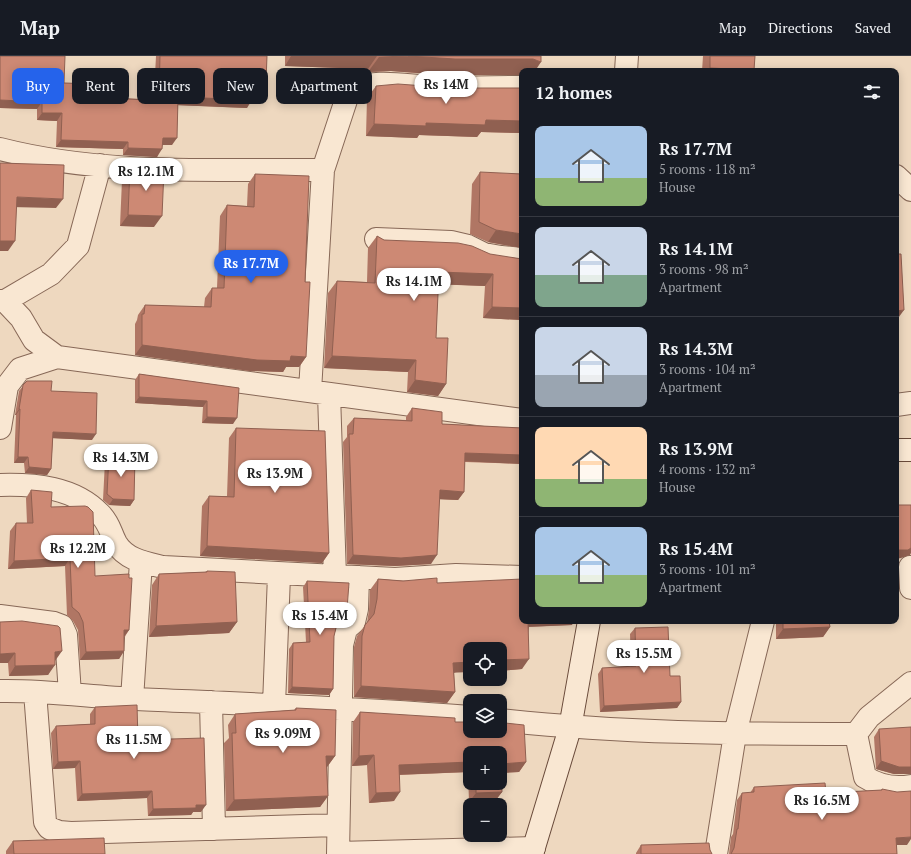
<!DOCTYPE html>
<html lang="en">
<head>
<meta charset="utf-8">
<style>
	body { margin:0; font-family:"PT Serif",serif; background:#20242c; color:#f1f3f6; height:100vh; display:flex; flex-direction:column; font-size:15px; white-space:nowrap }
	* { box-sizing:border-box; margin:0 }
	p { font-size:13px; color:#9ea1a6 }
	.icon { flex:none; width:22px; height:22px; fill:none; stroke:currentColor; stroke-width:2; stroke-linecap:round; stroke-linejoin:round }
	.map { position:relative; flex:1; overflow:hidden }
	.details { position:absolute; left:519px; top:12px; width:380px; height:556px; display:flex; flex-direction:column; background:#171b24; border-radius:8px; box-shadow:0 2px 10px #0003 }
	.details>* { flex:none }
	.top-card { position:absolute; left:12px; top:12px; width:380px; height:36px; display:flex; gap:8px }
	.fabs { position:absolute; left:463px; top:586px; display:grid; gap:8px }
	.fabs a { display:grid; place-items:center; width:44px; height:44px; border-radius:8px; background:#171b24; box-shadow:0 2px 10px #0003; font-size:20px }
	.price { position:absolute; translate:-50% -34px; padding:0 9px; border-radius:14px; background:#fff; color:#222; font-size:13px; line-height:26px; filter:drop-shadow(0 1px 2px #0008) }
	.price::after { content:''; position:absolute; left:50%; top:24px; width:12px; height:9px; margin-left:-6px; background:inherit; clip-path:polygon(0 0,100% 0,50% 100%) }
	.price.current { background:#2563eb; color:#fff }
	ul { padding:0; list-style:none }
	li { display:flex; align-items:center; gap:12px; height:100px; padding:0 16px }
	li+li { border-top:1px solid #363941 }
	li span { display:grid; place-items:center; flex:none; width:112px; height:80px; border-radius:8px; color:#555 }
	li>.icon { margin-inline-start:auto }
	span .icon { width:48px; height:48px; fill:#fffc; stroke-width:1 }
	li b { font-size:17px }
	h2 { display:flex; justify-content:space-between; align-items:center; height:48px; padding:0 16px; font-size:17px }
	.tag { padding:0 14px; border-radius:8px; background:#171b24; box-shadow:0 2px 10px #0003; font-size:14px; line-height:36px }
	.tag.current { background:#2563eb; color:#fff }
	header { display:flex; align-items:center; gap:24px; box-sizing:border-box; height:56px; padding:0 20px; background:#171b24; border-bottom:1px solid #363941 }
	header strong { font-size:19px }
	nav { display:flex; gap:22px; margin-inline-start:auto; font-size:14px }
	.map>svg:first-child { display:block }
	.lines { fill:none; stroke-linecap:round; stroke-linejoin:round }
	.minor-casing { stroke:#876857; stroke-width:24 }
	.secondary-casing { stroke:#694a3a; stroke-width:24 }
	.minor { stroke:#f9e7d2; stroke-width:22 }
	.secondary { stroke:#f9e7d2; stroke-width:22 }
	.wall { fill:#b07664; fill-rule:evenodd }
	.shaded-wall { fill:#906051 }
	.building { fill:#cd8974; stroke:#906051 }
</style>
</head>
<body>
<header>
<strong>Map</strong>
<nav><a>Map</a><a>Directions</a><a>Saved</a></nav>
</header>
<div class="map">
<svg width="911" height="798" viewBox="0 0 911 798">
	<rect width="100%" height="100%" fill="#eed8bf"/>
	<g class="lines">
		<g class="minor-casing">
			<path id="minor" d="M626,15L627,0
				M0,93C105,120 216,113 323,114
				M896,120L911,134
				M376,183L451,186L468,190L484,198L501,201L522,203
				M0,245H5L51,218L78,190L100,109
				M5,245L21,262L34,284L57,301
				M310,335L323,114L349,35C374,22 406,30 433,31C463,32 492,31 522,31
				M329,338L335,521
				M896,349L911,347
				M0,372L7,330L20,313L57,301L522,364
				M0,429C35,428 74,431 100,458C110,468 110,476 116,487C126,504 146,507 163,511L395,523L456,519L522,521
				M910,511L911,532
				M0,560L54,567L62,570L66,579L70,638
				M0,635C46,634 91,641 136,643C248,648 359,652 470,661
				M35,636L45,766L49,772L59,776L71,777L338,769
				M132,643L141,506
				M211,646L214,773
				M274,649L279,519
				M500,664C618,677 737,678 856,678L869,661L911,627
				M856,678L865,721C879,730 894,733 911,730
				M338,797L534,792
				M338,798L342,589L346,573L354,566L357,553L358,521
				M716,798L735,678L763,565"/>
		</g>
		<g class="secondary-casing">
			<path id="secondary" d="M896,394H911
				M532,798L570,672L589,565"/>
		</g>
		<use href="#minor" class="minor"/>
		<use href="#secondary" class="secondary"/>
	</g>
	<path class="wall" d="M0,0L64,27L94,41L142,43L147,37L154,38L156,0H267L266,25L261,32H252L247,52L178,49L172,89H162L157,101L123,99V93L56,91L57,65L37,64V53L0,52Z
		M285,0H541L522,19H444L391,15L368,16V13L285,10Z
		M703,0H755L754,14L753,15H702Z
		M376,30L452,32H522V77L481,76L477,81L419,79L417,82L366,80L367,42Z
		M130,112L154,171L120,170L122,124Z
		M480,116L522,192L488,186L470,178L472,128Z
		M255,118L305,226L306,301L299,311H286L283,316L250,315L135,299V268L137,264L138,259L145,249L204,251L205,242L212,232H217L220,160L227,149L247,150L248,128Z
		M377,180L384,184L522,203V264L483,262L485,230L438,228L436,282L446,328L438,340L407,336L408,316L324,312L328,237L337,225L367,226L368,192Z
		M139,318L239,332L233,368L202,367L203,351L135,347V324Z
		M27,325L51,335L92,384L53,382L51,413L47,419L25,417L24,407H14L16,359H15L19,335Z
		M412,352L442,368L522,372V408L465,406L464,436L458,444L439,443L431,508L395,510L347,508L343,386L347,381V370L354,362L406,364V361Z
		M236,372L329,497L322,507L200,500L202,450L209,440H227L229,382Z
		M109,399L134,444L130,450L109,449L103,444L105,405Z
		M31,434L51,451L129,574L124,582V595L119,603L80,604L78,574L73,565L67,559L65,510L8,513L10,475L16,467H27L26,442Z
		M207,515L237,566L229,577L149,581L152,529L159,518L205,516Z
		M378,523L437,527L522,565L572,569L529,571L522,613L500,615V593L454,617L455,636L447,647L354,641V591L357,580L367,567L369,554L370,534Z
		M307,525L343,559L338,565L334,580L333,633L329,639L288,637L289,593L293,587L306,586L303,531Z
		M776,565H829L830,571L823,581L776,583Z
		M0,566L55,605L48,619L9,620L8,607Z
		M635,572L670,620L681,646L677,652L600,656L598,618L602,612L631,611L630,578Z
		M95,651L138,684L201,756H193L191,759L148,760L147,742L77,745L75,712L53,713L51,677L56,670L90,668V658Z
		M296,652L335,700L327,711H326L328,740L320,751L226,755L224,687L229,682L228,669L235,658L294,654Z
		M360,656L455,666L526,706L519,716L501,717L502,736L495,745L469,746L468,716L399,719L394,745L369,747L367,709L352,710L353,666ZM470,697L500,727H470Z
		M879,673L894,718L876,713L874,681Z
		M754,731L826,737L881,734L882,733L907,789H897V798H729L731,781L733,778L737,744L742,737H750Z
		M13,785L105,798H6V795Z
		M641,789L710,794L712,798H636V797Z"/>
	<path class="shaded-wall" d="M291,0H377L368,13L285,10Z
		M393,0L533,3L541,6L535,15H522V19H444L391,15L368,16L379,1Z
		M710,12L754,14L753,15H707Z
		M252,25H266L261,32H247Z
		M178,41L252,44L247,52L173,49Z
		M0,44L42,46L37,53L0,52Z
		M42,57H62L57,65L37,64Z
		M486,64L522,65V77L481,76L477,81L419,79L417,82L366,80L374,68Z
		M163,82H177L172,89H158Z
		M61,84L128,86L123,93L56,91Z
		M128,92L162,93L157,101L123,99Z
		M17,141L63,143L56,152L10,151Z
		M128,159L162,160L154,171L120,170Z
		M496,174L522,178V192L488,186Z
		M0,185H15L8,195H0Z
		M439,216L493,218L485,230L430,228Z
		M492,251L522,252V264L483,262Z
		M904,254L896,265V255Z
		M142,289L291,300L306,301L299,311H286L283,316L250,315L135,299Z
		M332,300L416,304L408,316L324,312Z
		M415,324L446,328L438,340L407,336Z
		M139,341L207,345L203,351L135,347Z
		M19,353H20L16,359H15Z
		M207,361L237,362L233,368L202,367Z
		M53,376L96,378L92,384L49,382Z
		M465,397L522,399V408L459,405Z
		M18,401H28L24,407H14Z
		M29,411L51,413L47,419L25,417Z
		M440,434L464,436L458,444L434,443Z
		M113,443L134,444L130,450L109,449Z
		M207,490L329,497L322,507L200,500Z
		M911,492V497L910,499L901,502L896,503V494Z
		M353,499H437L431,508L395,510L347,508Z
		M70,502L65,510L8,513L14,505Z
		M525,565H574L572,569L521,571Z
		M237,566L229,577L149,581L156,570Z
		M830,571L823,581L776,583L783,573Z
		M124,574H129L123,582Z
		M62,595L55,605V596Z
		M124,595L119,603L80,604L86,596Z
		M15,597L8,607H0V598Z
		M529,603L522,613L500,615V604Z
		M470,606V616L446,617L453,607Z
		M55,609L48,619L9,620L15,610Z
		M361,630L455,636L447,647L354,641Z
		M292,631L333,633L329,639L288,637Z
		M681,646L677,652L600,656L604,650Z
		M374,699L367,709L352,710L359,700Z
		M326,700H335L327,711H318Z
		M80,705L75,712L53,713L58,706Z
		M881,705L911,711V718H894L876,713Z
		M470,706V712L468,716L392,719L399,709Z
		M526,706L519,716L500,717L501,708Z
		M152,735L147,742L77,745L82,738Z
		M400,736L394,745L369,747L376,737Z
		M502,736L495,745L469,746L476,737Z
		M328,740L320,751L226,755L234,744Z
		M196,749H206L201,756H193L191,759L148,760L153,753Z
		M911,781V783L907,789H891L896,782Z"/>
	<path class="building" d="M0,0H65L64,27L95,28L94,41L146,44L147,37L159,38L160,0H267L266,25H252V44L178,41L177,82H163L162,93L128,92V86L61,84L62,57H42V46L0,44Z
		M408,0H541V6L533,3H455Z
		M710,0H755L754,14L710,12Z
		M398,28L452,32H522V65L486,64L485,69L426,67V70L374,68L376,30Z
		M0,107L64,109L63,143L17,141L15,185H0Z
		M130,112L164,114L162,160L128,159Z
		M480,116L522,118V178L496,174L479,166Z
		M255,118L309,120L305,226H310L306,301L291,300L290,305L257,304L142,289V258H144L145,249L211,251L212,232H224L227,149L254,151Z
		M377,180L384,184L458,187L472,190L490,198L522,203V252L492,251L493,218L439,216L436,282H448L446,328L415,324L416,304L332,300L337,225L375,227Z
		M896,198H901L904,254L896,255Z
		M139,318L239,332L237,362L207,361V345L139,341Z
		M27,325H52L51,335L97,337L96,378L53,376L51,413L29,411L28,401H18L20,353H19L23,329Z
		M412,352L442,356V368L522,372V399L465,397L464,436L440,434L437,499L401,502L353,499L349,378H353L354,362L412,365Z
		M236,372L325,375L329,497L207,490L209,440L234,441Z
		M109,399L135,401L134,444L113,443L107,438Z
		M31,434L52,436L51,451L85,450L88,451L93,456L95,520L129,518V522H132L129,574H124V595L86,596L83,566L79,557L72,551L70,502L14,505L16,467H33Z
		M896,449H911V492L908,494H896Z
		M207,515L235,516L237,566L156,570L159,518L207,516Z
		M437,522V527L522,523V565H528L529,603L500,604V593H470V606L453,607L455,636L361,630L362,580L365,569L374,558L377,543L378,523L403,525Z
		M307,525L349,527L347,553L338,564L334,580L333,633L292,631L293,587L310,586Z
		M22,565L58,570L60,572L62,595L55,596V609L15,610V597L0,598V566Z
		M783,565H829L830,571L783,573Z
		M668,571L670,620H680L681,646L604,650L602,612L636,610L635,572Z
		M137,649L138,684L204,682L206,749H196V752L153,753L152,735L82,738L80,705L58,706L56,670L95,668V651Z
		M296,652L336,654L335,700H326L328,740L234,744L232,677H236L235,658L296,654Z
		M360,656L455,662V666H470V675H500V665L505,667L524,669L526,706L501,708L502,736L476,737V727H500V697H470V706L399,709L400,736L376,737L374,699L359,700Z
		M911,671V711H899L881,705L879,673Z
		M825,727L826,737L882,734V733L897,736L911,735V781L896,782L897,798H731L734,792L737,773H738L742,737L754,736V731Z
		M104,782L105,798H14L13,785Z
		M709,787L710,794L712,798H641V789Z"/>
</svg>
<div class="fabs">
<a><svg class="icon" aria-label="locate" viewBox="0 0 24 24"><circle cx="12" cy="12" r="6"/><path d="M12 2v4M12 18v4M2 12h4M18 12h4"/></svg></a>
<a><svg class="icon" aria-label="layers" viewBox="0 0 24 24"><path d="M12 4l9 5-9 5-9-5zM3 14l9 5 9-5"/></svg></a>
<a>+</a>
<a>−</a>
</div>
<b class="price" style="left:446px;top:49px">Rs 14M</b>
<b class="price" style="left:146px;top:136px">Rs 12.1M</b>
<b class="price current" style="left:251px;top:228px">Rs 17.7M</b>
<b class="price" style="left:414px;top:246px">Rs 14.1M</b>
<b class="price" style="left:121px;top:422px">Rs 14.3M</b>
<b class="price" style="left:275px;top:438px">Rs 13.9M</b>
<b class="price" style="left:78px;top:513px">Rs 12.2M</b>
<b class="price" style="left:320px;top:580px">Rs 15.4M</b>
<b class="price" style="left:644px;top:618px">Rs 15.5M</b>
<b class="price" style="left:283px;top:698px">Rs 9.09M</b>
<b class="price" style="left:134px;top:704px">Rs 11.5M</b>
<b class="price" style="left:822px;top:765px">Rs 16.5M</b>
<div class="top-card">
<a class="tag current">Buy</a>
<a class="tag">Rent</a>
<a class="tag">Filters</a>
<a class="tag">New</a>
<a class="tag">Apartment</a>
</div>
<section class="details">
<h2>12 homes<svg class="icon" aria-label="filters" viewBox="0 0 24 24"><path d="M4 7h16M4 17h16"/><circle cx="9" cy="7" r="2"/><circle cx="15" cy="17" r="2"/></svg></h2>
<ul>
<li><span style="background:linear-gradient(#a9c7e8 65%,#8fb573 0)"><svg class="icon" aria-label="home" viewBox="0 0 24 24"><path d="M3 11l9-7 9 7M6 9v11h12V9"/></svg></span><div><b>Rs 17.7M</b><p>5 rooms · 118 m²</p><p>House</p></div></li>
<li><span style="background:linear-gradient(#c9d6e8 60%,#7fa58c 0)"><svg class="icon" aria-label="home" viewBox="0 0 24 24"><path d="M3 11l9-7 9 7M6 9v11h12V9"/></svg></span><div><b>Rs 14.1M</b><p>3 rooms · 98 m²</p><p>Apartment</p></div></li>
<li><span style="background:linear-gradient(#c9d6e8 60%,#9aa5b1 0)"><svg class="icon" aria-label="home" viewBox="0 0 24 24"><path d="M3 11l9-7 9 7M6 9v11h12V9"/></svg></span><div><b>Rs 14.3M</b><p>3 rooms · 104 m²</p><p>Apartment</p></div></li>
<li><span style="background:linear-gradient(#ffd9b3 65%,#8fb573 0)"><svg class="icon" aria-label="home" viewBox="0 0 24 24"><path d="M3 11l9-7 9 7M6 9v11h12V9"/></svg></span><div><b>Rs 13.9M</b><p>4 rooms · 132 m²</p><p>House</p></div></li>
<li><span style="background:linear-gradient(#a9c7e8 60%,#8fb573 0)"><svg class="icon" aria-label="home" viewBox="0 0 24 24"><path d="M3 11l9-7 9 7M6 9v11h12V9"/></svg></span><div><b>Rs 15.4M</b><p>3 rooms · 101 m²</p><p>Apartment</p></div></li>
</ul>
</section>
</div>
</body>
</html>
